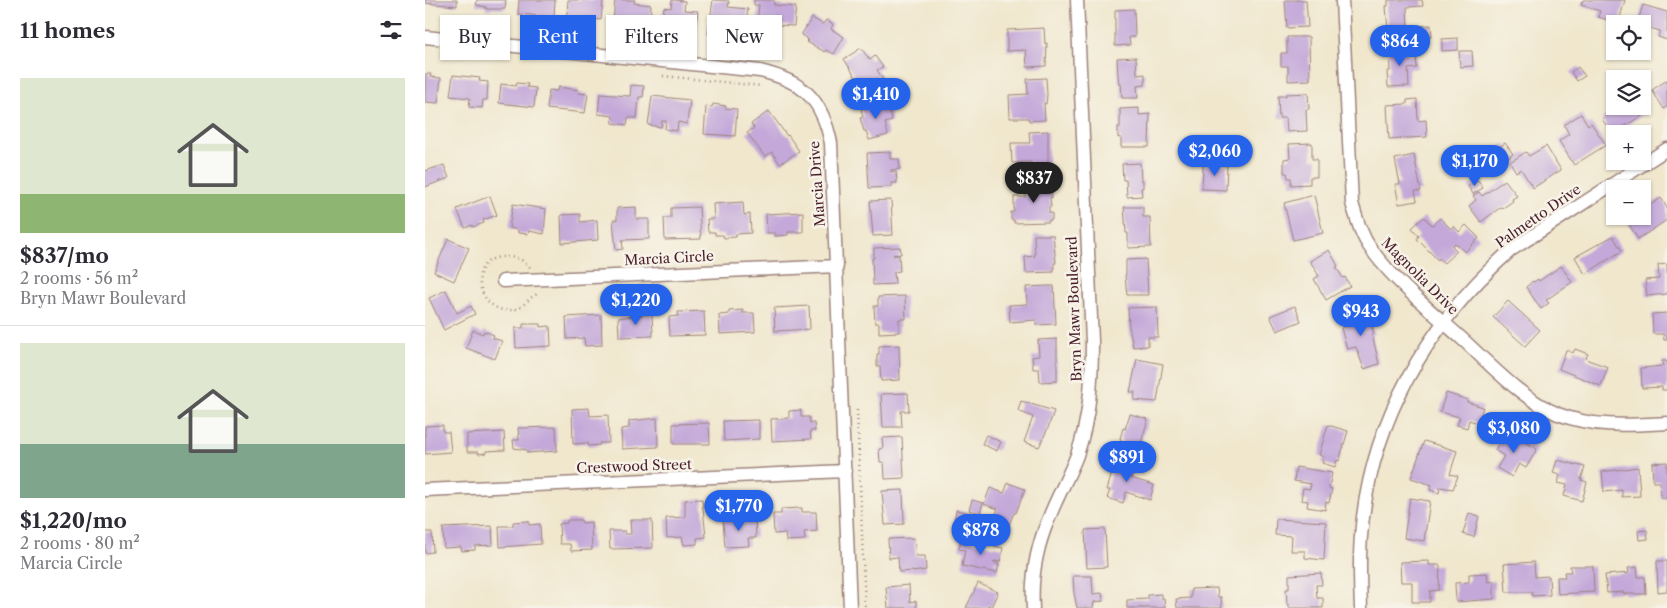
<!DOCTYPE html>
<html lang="en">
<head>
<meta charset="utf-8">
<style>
	body { margin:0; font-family:"Libre Caslon Text",serif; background:#f7f7f7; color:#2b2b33; height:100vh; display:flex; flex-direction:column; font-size:19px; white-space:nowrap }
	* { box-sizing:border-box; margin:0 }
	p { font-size:16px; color:#7c7c81 }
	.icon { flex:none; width:28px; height:28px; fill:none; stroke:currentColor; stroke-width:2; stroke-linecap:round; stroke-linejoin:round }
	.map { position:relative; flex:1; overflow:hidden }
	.details { display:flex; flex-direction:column; background:#fff; width:425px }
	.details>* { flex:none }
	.top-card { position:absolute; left:15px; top:15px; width:475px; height:45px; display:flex; gap:10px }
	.buttons { position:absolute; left:1181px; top:15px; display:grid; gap:10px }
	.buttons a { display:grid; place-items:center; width:45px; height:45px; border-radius:0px; background:#fff; box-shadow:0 1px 4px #0004; font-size:25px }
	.price { position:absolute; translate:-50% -42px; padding:0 11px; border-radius:18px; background:#2563eb; color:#fff; font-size:16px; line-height:32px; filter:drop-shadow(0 1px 2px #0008) }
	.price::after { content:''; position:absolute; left:50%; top:30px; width:15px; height:11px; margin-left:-8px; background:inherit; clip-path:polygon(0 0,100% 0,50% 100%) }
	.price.on { background:#222; color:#fff }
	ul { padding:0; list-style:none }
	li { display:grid; align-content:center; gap:10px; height:265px; padding:0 20px }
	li+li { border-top:1px solid #e1e1e2 }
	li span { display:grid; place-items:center; height:155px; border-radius:0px; color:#555 }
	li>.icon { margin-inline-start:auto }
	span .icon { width:90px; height:90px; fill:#fffc; stroke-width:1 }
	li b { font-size:21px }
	h2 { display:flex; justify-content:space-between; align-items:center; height:60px; padding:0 20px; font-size:21px }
	.pill { padding:0 18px; border-radius:0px; background:#fff; box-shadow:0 1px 4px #0004; font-size:18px; line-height:45px }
	.pill.on { background:#2563eb; color:#fff }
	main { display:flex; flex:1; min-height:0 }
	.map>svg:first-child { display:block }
	.building { fill:#c3a8d9 }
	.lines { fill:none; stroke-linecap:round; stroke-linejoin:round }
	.minor-casing { stroke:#9d837c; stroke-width:15 }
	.path { stroke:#9d837c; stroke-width:2.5; stroke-dasharray:1 4; stroke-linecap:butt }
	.minor { stroke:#fff; stroke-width:12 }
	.labels { text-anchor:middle; stroke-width:5; stroke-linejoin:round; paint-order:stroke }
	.street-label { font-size:14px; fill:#4a1f2b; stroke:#f7f3e8 }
</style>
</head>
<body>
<main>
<section class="details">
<h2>11 homes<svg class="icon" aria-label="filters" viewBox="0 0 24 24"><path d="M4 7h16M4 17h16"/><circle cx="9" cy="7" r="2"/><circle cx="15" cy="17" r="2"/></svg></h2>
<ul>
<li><span style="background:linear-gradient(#dfe7d0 75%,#8fb573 0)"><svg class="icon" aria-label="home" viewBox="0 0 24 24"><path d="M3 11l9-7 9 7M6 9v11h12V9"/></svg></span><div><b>$837/mo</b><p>2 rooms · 56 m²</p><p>Bryn Mawr Boulevard</p></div></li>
<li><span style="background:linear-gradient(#dfe7d0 65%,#7fa58c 0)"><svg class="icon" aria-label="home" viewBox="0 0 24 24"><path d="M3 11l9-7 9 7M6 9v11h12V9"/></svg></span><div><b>$1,220/mo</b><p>2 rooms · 80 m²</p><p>Marcia Circle</p></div></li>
</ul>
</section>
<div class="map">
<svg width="1242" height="608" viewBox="0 0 1242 608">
	<rect width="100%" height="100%" fill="#f7f3e8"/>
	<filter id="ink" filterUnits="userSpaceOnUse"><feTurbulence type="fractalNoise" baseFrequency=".02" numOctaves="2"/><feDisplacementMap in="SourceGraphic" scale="10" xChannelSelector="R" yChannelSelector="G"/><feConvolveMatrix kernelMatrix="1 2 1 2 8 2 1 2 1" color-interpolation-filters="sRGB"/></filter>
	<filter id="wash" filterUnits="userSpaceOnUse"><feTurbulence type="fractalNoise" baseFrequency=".0096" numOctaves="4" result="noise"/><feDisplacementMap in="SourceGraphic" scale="20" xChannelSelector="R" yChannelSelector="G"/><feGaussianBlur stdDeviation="1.12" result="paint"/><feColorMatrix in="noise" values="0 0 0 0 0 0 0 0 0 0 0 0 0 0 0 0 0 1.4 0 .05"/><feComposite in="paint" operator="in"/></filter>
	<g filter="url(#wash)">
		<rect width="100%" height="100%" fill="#f0e7cd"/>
		<g id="blocks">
			<path class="building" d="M0,0H32V6L0,3Z
				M52,0H81L80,9H61V7L51,5Z
				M94,0H130L129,17L93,14Z
				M143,0H178L176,20L161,18L160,20L149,19L148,28L141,27Z
				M190,0H210L209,3L226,5L225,24L208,23V26L196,25V22L188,21Z
				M247,0L260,1L259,10L273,11L270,31L255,29L254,31L236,26L239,7L246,8Z
				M288,0L304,1L303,7L323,9L319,36L309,35V22H306L304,36L283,34Z
				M329,0H349V5L371,7L369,26L352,25V28L339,27V23L332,22L334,5H329Z
				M860,0H881L883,27L862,28Z
				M963,0H997L998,6L982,7L983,29L963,30L961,6H963Z
				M1158,0H1200L1194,21L1187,19L1186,21L1173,17L1175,11L1156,5Z
				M1218,5L1242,12V40L1233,37L1235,31L1218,26V24H1212Z
				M709,9L710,37H704L705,45L690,46V10Z
				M387,18L398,24L401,20L408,24L406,29L419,37L409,54L401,50L400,52L382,42L383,39L376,35Z
				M1006,25L1007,36L995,37L994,26Z
				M619,28L620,44L622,43L621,66L602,67L601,50L582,51V30Z
				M862,37H884L885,80L863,81V66H856V53H862Z
				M1033,38V50L1017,51V39Z
				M982,46L983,56L991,55L992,68L983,69L984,86L963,87L962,71H965L964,47Z
				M436,48L445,60L450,56L458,67L452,70L459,81L441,93L419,59Z
				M1034,51H1047L1048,66L1035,67Z
				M711,57L712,75L720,74V85L712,86L713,98H697L696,84H694L693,75L692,58Z
				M1153,67L1160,76L1152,81L1146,72Z
				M0,74H6L5,77L16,78L13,103L0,102Z
				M28,75L55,78L54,81L63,82L62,100H58L57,108L44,107L45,98L25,96Z
				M621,78L622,95L621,104L619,103L620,120L604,121V118H585L584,95L603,94L602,79Z
				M1242,80V107L1239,109L1227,90Z
				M92,83L103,84L102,87L111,88L109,107L74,103L76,84L91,86Z
				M206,85L219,86L218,97H214L212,118H203L202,125L187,123L188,116L173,114L175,94L205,96Z
				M133,87L154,90L153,93L163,94L160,113L122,109L124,90L132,91Z
				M883,93L884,109H881L882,131L862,132L861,118H854L853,96H861L860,94Z
				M227,96L265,100L262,124L253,122L252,131L240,129L241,121H237L236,127L223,125Z
				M992,99L993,121L1001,120L1002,137L964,139L962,105L982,104V100Z
				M463,102L467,121L460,123L463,135L444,140L441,131H439L435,118L438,117L436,109Z
				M288,104L301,106L300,108L312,109L310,136L279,134L281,106L287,107Z
				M1197,106H1217L1221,113L1187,134L1177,119Z
				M714,108V115L725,114L724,147H696V137L693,138V127H695V109Z
				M344,111L362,136L363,135L374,151L355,164L347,152L340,157L322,133L329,128L326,124Z
				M1156,114L1163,125L1166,123L1181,145L1149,165L1134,141L1144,134L1139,125Z
				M623,131V169H606V162L587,163L586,143H605L604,132Z
				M887,143V159H892V177H885V184L866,185V178H863L862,173H859V159L865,158L864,144Z
				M1080,143L1088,154L1079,161L1071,149Z
				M1121,146L1136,170L1108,188L1096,169L1091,172L1085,162L1101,152L1104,156Z
				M465,152V159H474L475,169L466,170V172L471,171L472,183H466V187L444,188L442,153Z
				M989,155L996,191H990L992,201L974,204L970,184H975L970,159Z
				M715,163L716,181L718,180V188H716L717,196L702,197L701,180H698L697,164Z
				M19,165L24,178L0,187V171Z
				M778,165H802L801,190L777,189Z
				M626,180L627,198L625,197L626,207H624V213H627V220H624V222L589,223V220H586V212H589V197H601L600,192H607V181Z
				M1053,180L1058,188L1048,194L1043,186Z
				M1080,180L1092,196L1087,199L1088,201L1078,208L1076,207L1056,222L1044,206L1051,200L1048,196L1054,192L1057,196Z
				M889,195L898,233L868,240L859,203Z
				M65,196L72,215L58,220L59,223L48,227L47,225L40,228L32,209Z
				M1236,198L1242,208V220L1213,239L1201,220L1208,216H1218V210Z
				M466,200L468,235L448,236L445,201Z
				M318,202L319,215L325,214L326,233L311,234V237L299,238L298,235H290V232H283L282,219H289L288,204Z
				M88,204L121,209L119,234L104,231L103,234L93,233V230L84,228Z
				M211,207V219H224V239L197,240L198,249L191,250L188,220H192V208Z
				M274,207L276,239L240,240L239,218H246V208Z
				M699,207H718V217H725L726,247L703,248V233H701Z
				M378,212V232H363V235L350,236V233H342L341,214Z
				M155,214V222L172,220L173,240L137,243L136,215Z
				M999,217L1007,225L1015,218L1026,229L1029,226L1034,232L1041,225L1054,238L1040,252L1030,243L1027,246L1032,251L1019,263L1014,258L1013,260L992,239L994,236L987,228Z
				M609,235H628L631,263H629V272L601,273L600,257L610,256Z
				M1188,236L1197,251L1160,274L1150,257Z
				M23,239L44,248L29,281L9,272Z
				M475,247L476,254L468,255H474L475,271L469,272L470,284L448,285L447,258H449V248Z
				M904,250L913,266L911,267L918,278L920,277L925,286L901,300L889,279L894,276L885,261Z
				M721,259L723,295H702L700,275H701V260Z
				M1242,264V294L1222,296L1220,280L1234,279L1233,265Z
				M1136,266L1147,282L1121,300L1124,303L1116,309L1101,287L1108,281L1109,282L1113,279L1114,281Z
				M624,286H629L631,324L611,325V320L585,322L584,305L602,304L601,287Z
				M21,290L32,313L46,306L50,314L19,330L4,298Z
				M480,296L481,319H474V332L454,333V323H450L449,306H453V297Z
				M1083,301L1115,330L1100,346L1068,317Z
				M384,306L385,329L350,331L349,308Z
				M870,306L876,321L852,331L845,316Z
				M732,307L733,337H723V346L708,347L704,327L703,308Z
				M939,308L942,309L949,334H947L954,364L939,369L931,347L922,349L916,328L922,326L919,314Z
				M318,310V313H329L330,332L295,334L294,315L304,314V311Z
				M279,311L280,335L245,336L244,317L253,316V312Z
				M1242,313V340H1239L1238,334H1228L1227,314Z
				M227,314L228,336L194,337L193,318Z
				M176,315L177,345L160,346L159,338L142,339L141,317Z
				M98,324H115V327L125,326L126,346L91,348L90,328H98Z
				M48,330L58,334L59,331L69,335L68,338L77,341L70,359L41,348Z
				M632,339V381L615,382L614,369H608L607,357L614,356L613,340Z
				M474,345L475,380L456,381L455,366H452V354H454V346Z
				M1150,349L1163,354L1161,358L1163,360L1183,367L1176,386L1134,369L1141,350L1148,353Z
				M712,359L738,364L732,402L709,400L710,392H705Z
				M1237,361H1242V390H1237V387L1217,388L1216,368L1238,366Z
				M483,393L484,411H476L477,427H458L456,394Z
				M1021,393L1043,400L1042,402L1058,407L1053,423L1044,420L1042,428L1032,425L1035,417L1015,412Z
				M596,401L629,411L623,428L614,447L599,442L608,417L593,411Z
				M164,408L165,416L183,415L184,443H174L175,445L163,446V443L148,444L147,409Z
				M376,410V417H384L385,423H389L390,431H385L386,439L347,441L346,419L364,418V411Z
				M705,414L723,419L713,453L695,447L697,440L695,439L698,428L700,429Z
				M232,418L233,447L197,449L196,429L204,428V421Z
				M334,420V439L299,441L298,421Z
				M284,423L285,444H248V424Z
				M18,425V432H24L26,452L0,454V426Z
				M903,425L923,431L914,461L912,460L910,467L897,463L899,457L894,455Z
				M131,427L132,451L102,453V450L89,448L88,440H94L93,428Z
				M1081,431L1112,449L1101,468L1094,464L1087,477L1072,468L1079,456L1070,450Z
				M79,432L80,450L61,451V453L53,454L54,452H42V434Z
				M561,435L576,442L572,451L557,444Z
				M477,437L479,478L460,479L459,462H455L454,449L458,448L457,438Z
				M999,441L1032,451L1025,474L1033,476L1028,489L1015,487L1014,493L1005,490L1007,485L986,478Z
				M691,459L710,465L706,478L729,485L725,500L701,492L698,503L682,498L685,490H682Z
				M1132,460L1160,467L1156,480L1162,482L1157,501L1139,496L1142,485L1133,483L1135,475L1128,473Z
				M1242,462V498H1236L1235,482H1228L1227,463Z
				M871,467L907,473L904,488L907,489L904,503L901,502L900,510L882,507L883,501L876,500L878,488L885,489L886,484L869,481Z
				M1213,467L1215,496L1197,497V490L1179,492L1177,472Z
				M583,483L600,489L591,513H589L583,527L568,521L573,509L559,504L565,488L579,493Z
				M478,490L479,524L460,525L457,491Z
				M985,498L1005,501L999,541L979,538Z
				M277,499L281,537L272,538V544L259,545L257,537L242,538L241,518L260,517V500Z
				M547,500L558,503L555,513L544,510Z
				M377,508V512H391L392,531L379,532L380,540L361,541L360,533L349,534L348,514H356V509Z
				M531,510L550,514L547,527L529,523Z
				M1044,513L1054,516L1049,537L1038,534Z
				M330,518L331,538H323L324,546L300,547L298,520Z
				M851,519L901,522L899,560L880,558V551H866L867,536L850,535Z
				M142,520H156L157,523L166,522L167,550L146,551L145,544H135L134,524L142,523Z
				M205,520H227L228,548L185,549L184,531H200V534H206Z
				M104,521V525L115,524L116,544L75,547L74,526H88V522Z
				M67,526L68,545L50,546V550L37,551L36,547L19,548L18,528Z
				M680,529L682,567L662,568L660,530Z
				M1222,530L1223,539L1214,540L1213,531Z
				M0,532H7L8,552L0,553Z
				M489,538L491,556H500L501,570L488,572V571L474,572L473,557L464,558L463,539Z
				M536,539L578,548L575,562L569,561L568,562L574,564L572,573L537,566L540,550L534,549Z
				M1004,561V565H1015L1014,590L1005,591V602H987V582H976L975,562Z
				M1232,561H1242V591L1233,592Z
				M1109,562L1110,577L1124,576L1125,595L1107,596V592H1081L1079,564Z
				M1145,566H1168L1169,592L1133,594L1132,577H1140L1139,572H1146Z
				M1212,567L1213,577H1220L1221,594H1199V592L1182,593L1180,575L1204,573L1203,568Z
				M896,573L897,585H891L892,598H898V608H864V604H862L861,589H864V575Z
				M1062,573L1063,582L1069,581V599L1031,602L1030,583L1044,582V574Z
				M648,576H667L668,594L677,593L678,601L669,602L668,608H652L649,593Z
				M553,583L573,592L566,607L563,605L562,608H541Z
				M484,585L485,602L491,601L492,608H463L461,587Z
				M792,588L793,597H796L797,608H752L751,599L766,598V589Z
				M736,594V598H739L740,608H702V600L723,599V595Z"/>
		</g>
	</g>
	<g filter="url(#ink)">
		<use href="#blocks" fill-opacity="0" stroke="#9d837c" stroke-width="1"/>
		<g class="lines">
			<g class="minor-casing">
				<path id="minor" d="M917,0L927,203C932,220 936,235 946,249C969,281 1005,310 1035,337C1065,364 1095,398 1133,414C1169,428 1204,425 1242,423
					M0,37L335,71C378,81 397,99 406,143L425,608
					M78,281L412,266
					M0,490L420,471
					M608,608C606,578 612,546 624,518C632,497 644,476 652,455C665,417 667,380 667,341L652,0
					M936,608C935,584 934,560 936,536C945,422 1002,324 1086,250L1242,149"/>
			</g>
			<path class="path" d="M238,76L337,86
				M105,267C102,265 100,262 96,260C91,257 83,257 77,257C37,260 56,320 91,309C100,307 104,296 113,294
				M432,410L440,608"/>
			<use href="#minor" class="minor"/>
		</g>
	</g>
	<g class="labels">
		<g class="street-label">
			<text transform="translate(392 184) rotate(-94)" y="5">Marcia Drive</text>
			<text transform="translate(1113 216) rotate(-35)" y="5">Palmetto Drive</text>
			<text transform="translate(244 258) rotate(-3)" y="5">Marcia Circle</text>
			<text transform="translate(995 276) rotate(45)" y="5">Magnolia Drive</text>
			<text transform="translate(649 309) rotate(-92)" y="5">Bryn Mawr Boulevard</text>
			<text transform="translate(209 466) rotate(-2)" y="5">Crestwood Street</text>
		</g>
	</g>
</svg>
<div class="buttons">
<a><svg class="icon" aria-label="locate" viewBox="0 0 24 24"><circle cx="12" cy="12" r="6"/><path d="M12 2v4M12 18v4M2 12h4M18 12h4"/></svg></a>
<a><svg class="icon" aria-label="layers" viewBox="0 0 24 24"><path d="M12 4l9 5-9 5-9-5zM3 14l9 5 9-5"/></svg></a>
<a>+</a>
<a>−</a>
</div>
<b class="price" style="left:975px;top:67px">$864</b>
<b class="price" style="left:451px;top:120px">$1,410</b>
<b class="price" style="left:790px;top:177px">$2,060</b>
<b class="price" style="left:1050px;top:187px">$1,170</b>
<b class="price on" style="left:609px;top:204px">$837</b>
<b class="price" style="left:211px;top:326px">$1,220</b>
<b class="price" style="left:936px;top:337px">$943</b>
<b class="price" style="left:1089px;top:454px">$3,080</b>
<b class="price" style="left:702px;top:483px">$891</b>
<b class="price" style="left:314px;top:532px">$1,770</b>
<b class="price" style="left:556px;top:556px">$878</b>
<div class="top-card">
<a class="pill">Buy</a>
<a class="pill on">Rent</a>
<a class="pill">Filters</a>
<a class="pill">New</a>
</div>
</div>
</main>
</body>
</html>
